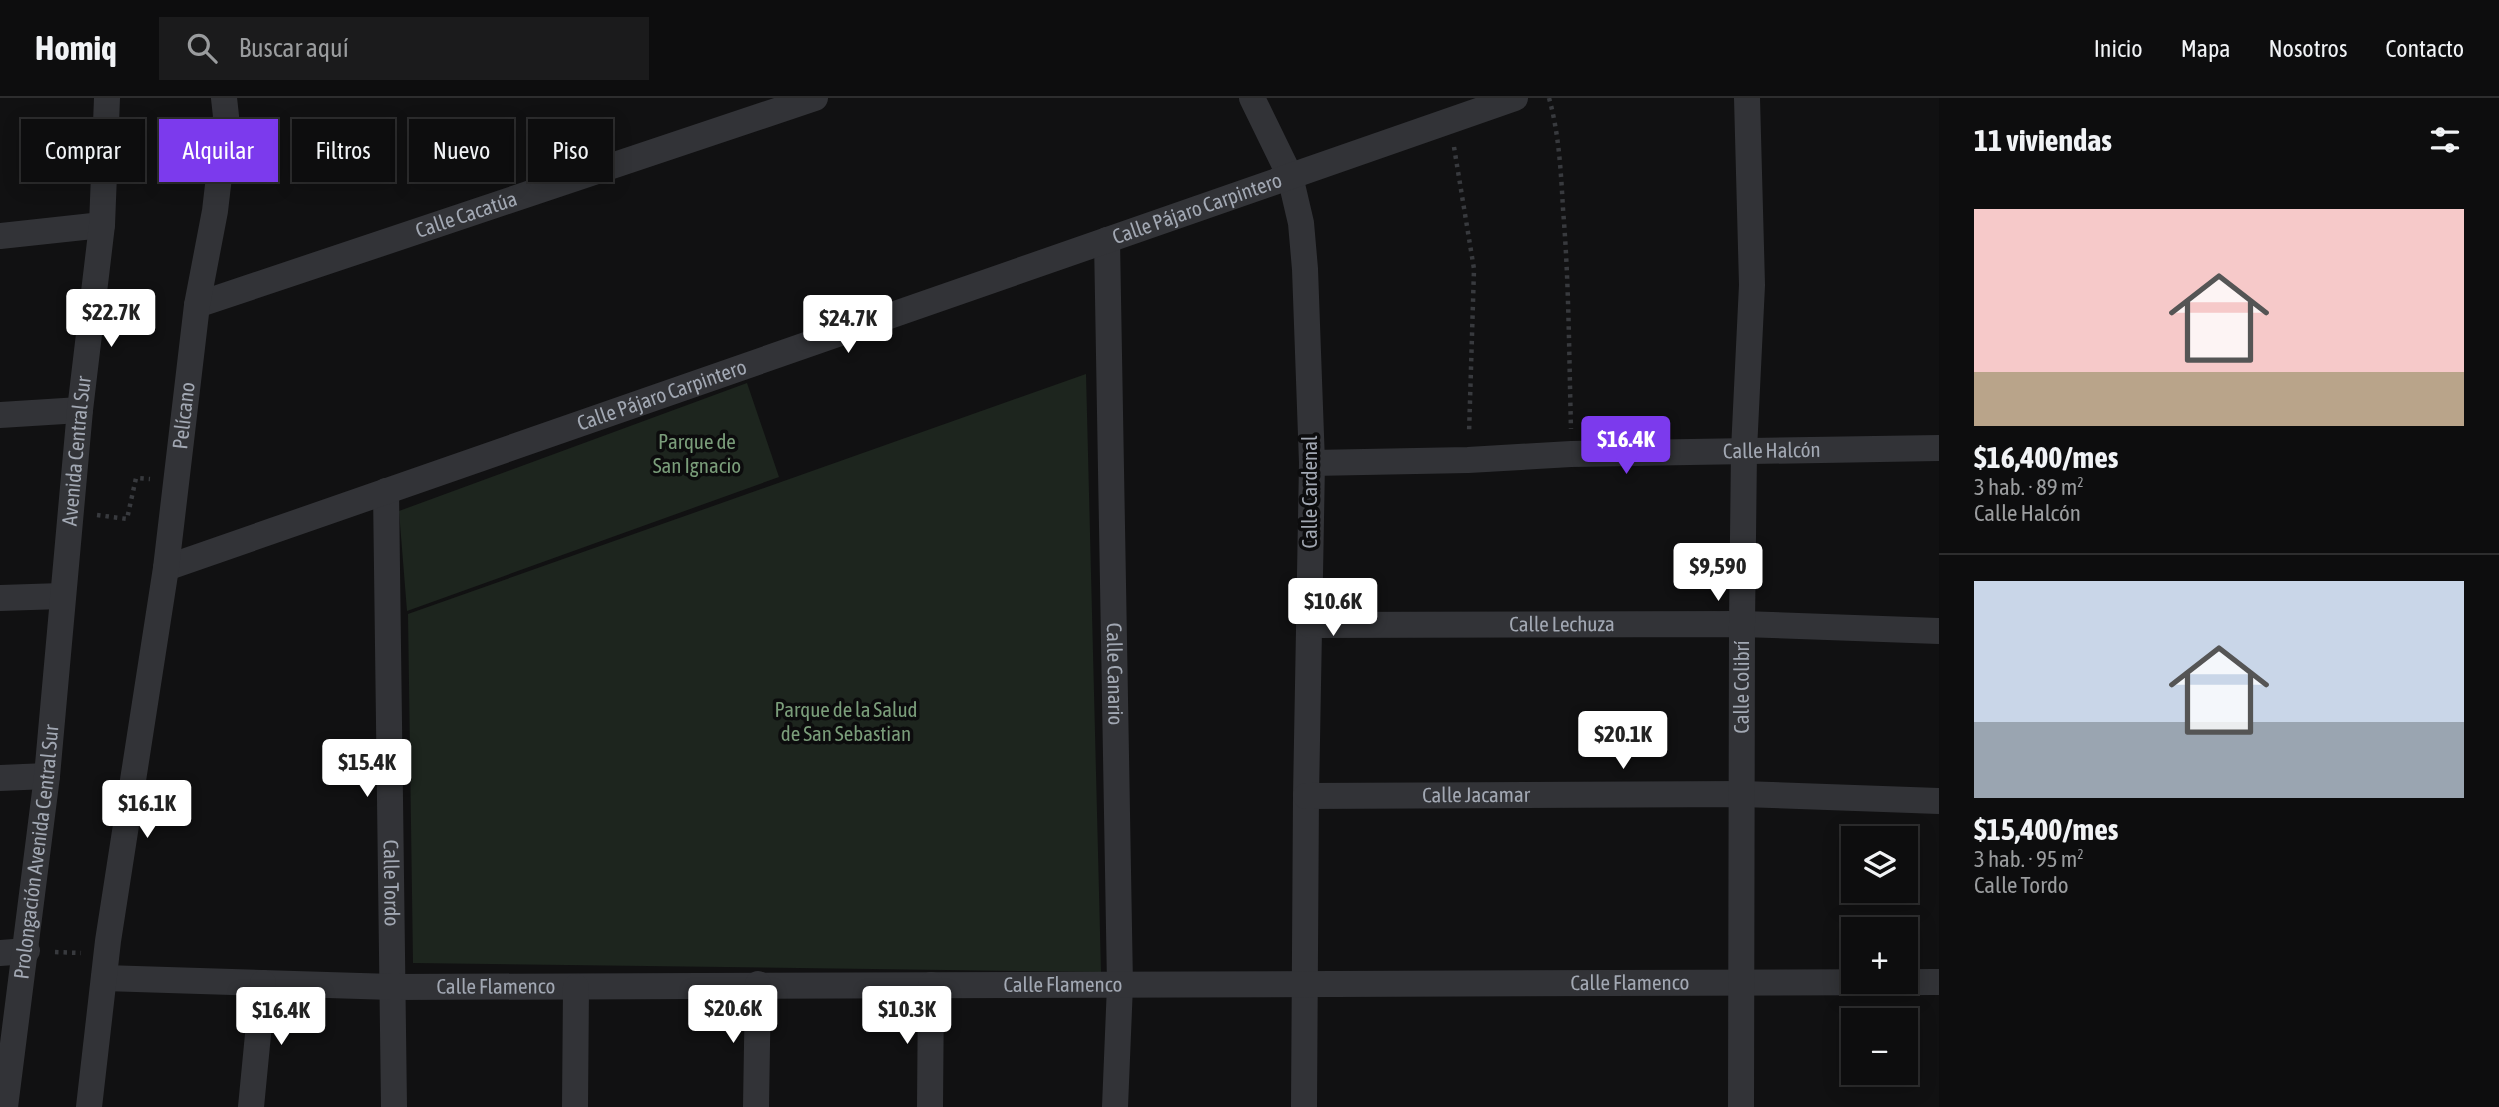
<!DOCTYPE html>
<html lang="es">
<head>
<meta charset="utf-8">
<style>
	body { margin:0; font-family:"Asap Condensed",sans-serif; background:#1b1b1c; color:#f1f3f6; height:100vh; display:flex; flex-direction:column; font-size:26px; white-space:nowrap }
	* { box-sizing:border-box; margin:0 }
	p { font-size:23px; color:#9a9c9e }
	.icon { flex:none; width:38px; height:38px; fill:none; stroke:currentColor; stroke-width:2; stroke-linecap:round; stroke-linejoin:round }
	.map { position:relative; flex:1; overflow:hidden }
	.side { display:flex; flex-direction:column; background:#0d0d0e; width:560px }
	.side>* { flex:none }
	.hud { position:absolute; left:21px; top:21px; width:665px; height:63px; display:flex; gap:14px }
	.buttons { position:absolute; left:1841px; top:728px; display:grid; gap:14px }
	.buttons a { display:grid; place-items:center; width:77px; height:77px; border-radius:0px; background:#0d0d0e; box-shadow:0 4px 18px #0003,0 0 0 2px #2d2d2e; font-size:35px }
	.price { position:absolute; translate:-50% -60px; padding:0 16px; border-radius:7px; background:#fff; color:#222; font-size:23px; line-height:46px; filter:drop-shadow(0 2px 4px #0008) }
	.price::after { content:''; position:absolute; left:50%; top:42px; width:21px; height:16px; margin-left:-10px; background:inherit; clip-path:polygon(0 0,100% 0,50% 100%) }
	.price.current { background:#7c3aed; color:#fff }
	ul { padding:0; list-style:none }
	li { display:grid; align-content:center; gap:14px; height:371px; padding:0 35px }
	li+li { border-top:2px solid #2d2d2e }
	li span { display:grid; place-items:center; height:217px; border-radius:0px; color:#555 }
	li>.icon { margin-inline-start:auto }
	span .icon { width:126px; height:126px; fill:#fffc; stroke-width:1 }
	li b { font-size:30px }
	h2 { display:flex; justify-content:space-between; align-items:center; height:84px; padding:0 35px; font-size:30px }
	.chip { padding:0 24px; border-radius:0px; background:#0d0d0e; box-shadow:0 4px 18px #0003,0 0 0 2px #2d2d2e; font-size:24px; line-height:63px }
	.chip.current { background:#7c3aed; color:#fff }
	header { display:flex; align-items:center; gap:42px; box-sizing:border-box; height:98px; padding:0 35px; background:#0d0d0e; border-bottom:2px solid #2d2d2e }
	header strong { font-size:33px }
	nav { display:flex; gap:38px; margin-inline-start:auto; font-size:24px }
	.search { width:490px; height:63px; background:#1b1b1c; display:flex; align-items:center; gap:18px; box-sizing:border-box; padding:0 24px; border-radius:0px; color:#9a9c9e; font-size:26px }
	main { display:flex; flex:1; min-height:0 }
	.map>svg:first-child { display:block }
	.green { fill:#1d251e }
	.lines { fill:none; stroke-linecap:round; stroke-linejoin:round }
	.path { stroke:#383a3e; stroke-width:4.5; stroke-dasharray:3.5 5; stroke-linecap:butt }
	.street { stroke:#323337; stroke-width:26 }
	.labels { text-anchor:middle; stroke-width:7; stroke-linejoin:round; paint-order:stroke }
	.street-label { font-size:21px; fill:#a2a8b3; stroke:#0c0c0d }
	.park-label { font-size:21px; fill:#7a9d7a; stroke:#0c0c0d }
</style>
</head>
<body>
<header>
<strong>Homiq</strong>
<div class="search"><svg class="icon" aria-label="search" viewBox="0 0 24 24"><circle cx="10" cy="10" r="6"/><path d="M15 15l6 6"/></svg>Buscar aquí</div>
<nav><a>Inicio</a><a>Mapa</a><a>Nosotros</a><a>Contacto</a></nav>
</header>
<main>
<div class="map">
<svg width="1939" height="1009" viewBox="0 0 1939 1009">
	<rect width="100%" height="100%" fill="#111112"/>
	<path class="green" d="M1086,276L1101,874L413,865L408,516Z
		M747,285L779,379L407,513L399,413Z"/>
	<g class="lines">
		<path class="path" d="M1549,0C1559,35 1561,75 1563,111C1569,184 1569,257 1571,331
			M1454,49L1474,171L1469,336
			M97,417L127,421L136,380L150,381
			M55,854L81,855"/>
		<g class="street">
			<path d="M1252,0L1290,78L1301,125L1305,171L1312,365L1306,698L1304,1009"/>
			<path d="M0,138L102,127"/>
			<path id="s1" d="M1107,142L1120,887L1115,1009"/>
			<path id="s2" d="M197,207L815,0"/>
			<path d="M0,317L80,312"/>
			<path id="s3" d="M1312,365L1468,362L1571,356L1939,350"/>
			<path id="s4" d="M386,393L394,1009"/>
			<path id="s5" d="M166,470L1515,0"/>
			<path d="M0,500L62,498"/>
			<path id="s6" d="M1310,527L1742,526L1939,533"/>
			<path d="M0,680L47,678"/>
			<path id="s7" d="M1306,698L1742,696L1939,703"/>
			<path d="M0,855L27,853"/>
			<path id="s8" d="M104,880L393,889L1939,884"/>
			<path id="s9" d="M5,1009L47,678L80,312L102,127L107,0"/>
			<path id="s10" d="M89,1009L108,843L166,470L197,207L215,113L226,18L224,0"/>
			<path d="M251,1009L263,885"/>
			<path d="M575,1009L576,889"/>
			<path d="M756,1009L758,886"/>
			<path d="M930,1009L931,887"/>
			<path id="s11" d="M1741,1009L1742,526L1744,352L1752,187L1747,0"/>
		</g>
	</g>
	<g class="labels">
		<g class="street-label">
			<text dy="7" stroke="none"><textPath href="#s5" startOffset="1092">Calle Pájaro Carpintero</textPath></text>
			<text dy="7" stroke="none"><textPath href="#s2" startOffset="284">Calle Cacatúa</textPath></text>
			<text dy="7" stroke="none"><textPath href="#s5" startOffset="525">Calle Pájaro Carpintero</textPath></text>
			<text dy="7" stroke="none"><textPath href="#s10" startOffset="698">Pelícano</textPath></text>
			<text dy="7" stroke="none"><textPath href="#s3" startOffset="460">Calle Halcón</textPath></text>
			<text dy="7" stroke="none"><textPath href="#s9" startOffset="660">Avenida Central Sur</textPath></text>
			<text transform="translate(1310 394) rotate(-90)" y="7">Calle Cardenal</text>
			<text dy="7" stroke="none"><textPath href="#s6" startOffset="252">Calle Lechuza</textPath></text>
			<text dy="7" stroke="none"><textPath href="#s1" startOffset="434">Calle Canario</textPath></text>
			<text dy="7" stroke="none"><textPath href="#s11" startOffset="420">Calle Colibrí</textPath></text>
			<text dy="7" stroke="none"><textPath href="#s7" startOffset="170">Calle Jacamar</textPath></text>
			<text dy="7" stroke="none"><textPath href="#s9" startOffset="257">Prolongación Avenida Central Sur</textPath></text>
			<text dy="7" stroke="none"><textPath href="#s4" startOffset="392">Calle Tordo</textPath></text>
			<text dy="7" stroke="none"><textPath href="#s8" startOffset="1526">Calle Flamenco</textPath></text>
			<text dy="7" stroke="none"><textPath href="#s8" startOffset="959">Calle Flamenco</textPath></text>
			<text dy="7" stroke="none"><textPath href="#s8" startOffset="392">Calle Flamenco</textPath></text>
		</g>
		<g class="park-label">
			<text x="697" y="351">Parque de<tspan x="697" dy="24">San Ignacio</tspan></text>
			<text x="846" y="619">Parque de la Salud<tspan x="846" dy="24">de San Sebastian</tspan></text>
		</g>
	</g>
</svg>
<div class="buttons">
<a><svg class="icon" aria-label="layers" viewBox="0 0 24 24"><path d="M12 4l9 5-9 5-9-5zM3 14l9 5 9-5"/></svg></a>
<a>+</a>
<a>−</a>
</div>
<b class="price" style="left:111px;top:251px">$22.7K</b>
<b class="price" style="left:848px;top:257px">$24.7K</b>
<b class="price current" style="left:1626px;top:378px">$16.4K</b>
<b class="price" style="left:1718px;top:505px">$9,590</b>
<b class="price" style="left:1333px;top:540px">$10.6K</b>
<b class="price" style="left:1623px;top:673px">$20.1K</b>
<b class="price" style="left:367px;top:701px">$15.4K</b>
<b class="price" style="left:147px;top:742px">$16.1K</b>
<b class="price" style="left:733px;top:947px">$20.6K</b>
<b class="price" style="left:907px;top:948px">$10.3K</b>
<b class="price" style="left:281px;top:949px">$16.4K</b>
<div class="hud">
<a class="chip">Comprar</a>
<a class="chip current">Alquilar</a>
<a class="chip">Filtros</a>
<a class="chip">Nuevo</a>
<a class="chip">Piso</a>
</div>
</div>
<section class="side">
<h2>11 viviendas<svg class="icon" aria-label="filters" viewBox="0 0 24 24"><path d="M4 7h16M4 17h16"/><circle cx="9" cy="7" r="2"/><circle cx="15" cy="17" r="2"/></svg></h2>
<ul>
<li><span style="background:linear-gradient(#f6c9c9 75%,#b9a48a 0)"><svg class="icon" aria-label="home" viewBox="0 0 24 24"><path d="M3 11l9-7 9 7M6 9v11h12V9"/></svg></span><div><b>$16,400/mes</b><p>3 hab. · 89 m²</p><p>Calle Halcón</p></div></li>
<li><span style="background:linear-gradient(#c9d6e8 65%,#9aa5b1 0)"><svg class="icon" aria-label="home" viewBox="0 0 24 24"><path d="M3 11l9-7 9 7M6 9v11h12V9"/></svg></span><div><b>$15,400/mes</b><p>3 hab. · 95 m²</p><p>Calle Tordo</p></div></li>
</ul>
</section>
</main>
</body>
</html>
